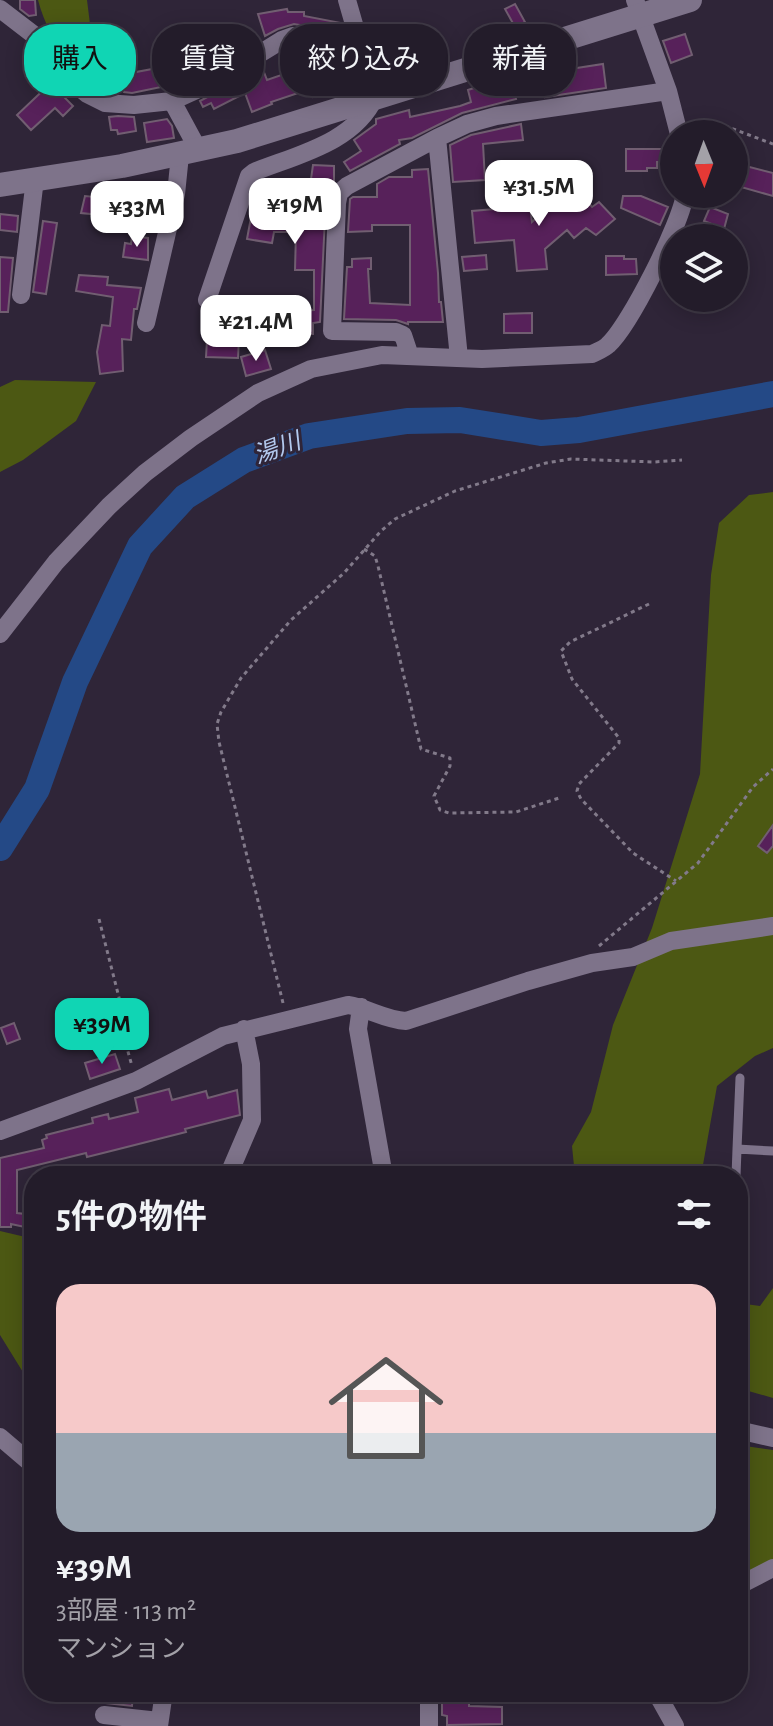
<!DOCTYPE html>
<html lang="ja">
<head>
<meta charset="utf-8">
<style>
	body { margin:0; font-family:"Alegreya Sans","Noto Sans JP",sans-serif; background:#2b2532; color:#f1f3f6; height:100vh; display:flex; flex-direction:column; font-size:30px; white-space:nowrap }
	* { box-sizing:border-box; margin:0 }
	p { font-size:26px; color:#a3a1a8 }
	.icon { flex:none; width:44px; height:44px; fill:none; stroke:currentColor; stroke-width:2; stroke-linecap:round; stroke-linejoin:round }
	.map { position:relative; flex:1; overflow:hidden }
	.side { position:absolute; left:24px; top:1166px; width:724px; height:536px; display:flex; flex-direction:column; background:#231c2a; border-radius:32px; box-shadow:0 4px 20px #0003,0 0 0 2px #403a47 }
	.side>* { flex:none }
	.guide { position:absolute; left:24px; top:24px; width:726px; height:72px; display:flex; gap:16px }
	.needle { width:52px; rotate:179deg }
	.buttons { position:absolute; left:660px; top:120px; display:grid; gap:16px }
	.buttons a { display:grid; place-items:center; width:88px; height:88px; border-radius:50%; background:#231c2a; box-shadow:0 4px 20px #0003,0 0 0 2px #403a47; font-size:40px }
	.price { position:absolute; translate:-50% -68px; padding:0 18px; border-radius:16px; background:#fff; color:#222; font-size:26px; line-height:52px; filter:drop-shadow(0 2px 4px #0008) }
	.price::after { content:''; position:absolute; left:50%; top:48px; width:24px; height:18px; margin-left:-12px; background:inherit; clip-path:polygon(0 0,100% 0,50% 100%) }
	.price.current { background:#10d5b4; color:#111 }
	ul { padding:0; list-style:none }
	li { display:grid; align-content:center; gap:16px; height:424px; padding:0 32px }
	li span { display:grid; place-items:center; height:248px; border-radius:24px; color:#555 }
	li>.icon { margin-inline-start:auto }
	span .icon { width:144px; height:144px; fill:#fffc; stroke-width:1 }
	li b { font-size:34px }
	h2 { display:flex; justify-content:space-between; align-items:center; height:96px; padding:0 32px; font-size:34px }
	.tag { padding:0 28px; border-radius:32px; background:#231c2a; box-shadow:0 4px 20px #0003,0 0 0 2px #403a47; font-size:28px; line-height:72px }
	.tag.current { background:#10d5b4; color:#111 }
	.map>svg:first-child { display:block }
	.green { fill:#4c5813 }
	.lines { fill:none; stroke-linecap:round; stroke-linejoin:round }
	.river { stroke:#244986; stroke-width:26 }
	.building { fill:#57215a; stroke:#715e71; stroke-width:2 }
	.path { stroke:#827a8a; stroke-width:3; stroke-dasharray:4 4; stroke-linecap:butt }
	.lane { stroke:#7e738a; stroke-width:9 }
	.street { stroke:#7e738a; stroke-width:18 }
	.secondary { stroke:#7e738a; stroke-width:24 }
	.labels { text-anchor:middle; stroke-width:6; stroke-linejoin:round; paint-order:stroke }
	.water-label { font-size:24px; font-style:italic; fill:#b3c9ee; stroke:#2f2538 }
</style>
</head>
<body>
<div class="map">
<svg width="773" height="1726" viewBox="0 0 773 1726">
	<rect width="100%" height="100%" fill="#2f2538"/>
	<path class="green" d="M38,0H87L92,40L88,64L70,62C55,43 44,23 38,0Z
		M15,380L96,382L76,421L23,460L0,472V387Z
		M773,492V1048L755,1056L717,1086L701,1176H575L572,1146L591,1112L613,1025L652,928L700,774L711,575L719,523L749,495Z
		M0,1231L34,1239V1390L0,1335Z
		M773,1288V1398L738,1388V1303L760,1306Z
		M738,1445L773,1450V1562L738,1580Z"/>
	<g class="lines">
		<path class="river" d="M0,848L37,789L75,682L140,546L185,497L244,460L309,436L407,421L460,420L541,433L579,430L773,394"/>
	</g>
	<path class="building" d="M20,0H35L36,15L29,16L20,9Z
		M515,4L525,22L515,27L505,9Z
		M287,9L288,12H304V16L341,23V32L294,24L278,29L265,36L258,14Z
		M685,34L692,55L671,63L663,41Z
		M201,56L207,72L188,79L182,62Z
		M345,57L350,58L356,75L321,87L324,93L313,97L310,89L271,102L272,104L252,112L245,93L214,109L211,103L203,107L200,101L262,67L267,80L302,68L300,63L313,59L316,67Z
		M132,58L136,72L163,67L166,86L132,93L124,92L121,81L106,85L103,74L112,71L110,68L116,66L115,62Z
		M603,64L606,88L545,97L542,77H545L544,73Z
		M510,76L516,99L462,113L412,138L399,140L400,144L350,171L344,162L361,151L354,140L376,124V119L409,110L410,117L460,106L471,102L468,90Z
		M53,81L68,96L65,98L73,106L63,116L55,108L31,130L17,115Z
		M118,116L134,117L136,131L118,134L117,130H111L109,117Z
		M167,119L172,126L174,138L147,142L144,123Z
		M521,124L523,140L483,144L485,180L453,182L450,145L471,135Z
		M626,149H665V162H657V168H647V171H626Z
		M734,163L773,173V196L734,185Z
		M313,165L334,166V181L322,195L323,180L311,179Z
		M428,169L438,273L439,302H441L443,322H408V324L396,320L344,319L347,267H352V259L371,258V269H368L370,303L410,305V225H372V231L348,232L350,199L353,197H377V184L389,177H412V170Z
		M137,192L154,194L153,197L160,198L158,217L143,215L142,219L81,213L85,196L135,201Z
		M574,192L578,196L580,193L592,207L599,202L615,219L596,235L586,228L574,238L567,230L545,249L547,269L517,271L514,240L475,243L472,211L530,206L532,222L553,203L556,207Z
		M255,196L292,202L291,206L322,205V196H326L320,322L313,323V334L287,333V311L314,310V270H295L296,232H274L272,243L247,239Z
		M623,196H641L668,207L660,225L621,208Z
		M710,207L728,214L724,229L704,221Z
		M0,214L18,216L17,232L0,230Z
		M43,221L57,223L46,294L33,292Z
		M132,236L148,238V260L123,257L125,243L131,244Z
		M486,255L487,269L464,271L462,257Z
		M606,256H624V259H636L637,274L606,275Z
		M0,257L13,258L8,312H0Z
		M79,275L108,277L107,285L141,288L137,309H134L131,340L122,339L123,371L100,374L97,352L102,325L110,326L113,297L76,291Z
		M532,313V333H504V314Z
		M218,338H239L238,358L206,357L207,340Z
		M265,350L271,369L246,376L241,357Z
		M773,825V846L767,853L758,846Z
		M14,1023L20,1039L7,1044L1,1028Z
		M115,1054L120,1069L90,1079L85,1063Z
		M169,1089L172,1100L206,1091L208,1098L237,1090L240,1115L185,1129L186,1132L115,1150L87,1157L86,1153L17,1170V1213L34,1215V1229L11,1224V1227H0V1158L44,1148L42,1140L47,1138L46,1135L93,1123L92,1118L108,1114L109,1119L138,1112L135,1098Z
		M112,1692L133,1693L132,1706L106,1703V1696L112,1697Z
		M442,1694L469,1695V1706L502,1707V1724L447,1725V1716L442,1715Z"/>
	<g class="lines">
		<path class="path" d="M693,125L720,124L773,144
			M364,549L375,556L378,566L421,749L450,758V766L434,796L440,810L449,813L516,812L559,798
			M649,604L570,642L561,651L572,679L619,738V743L579,784L577,791L581,799L633,853L676,881
			M99,919L125,1021V1041L132,1066
			M599,946L698,863L753,787L773,769
			M283,1003L219,742L217,724L221,712L241,678L291,620L344,573L381,531L395,519L455,491L546,463L571,459L654,462L682,460"/>
		<path class="lane" d="M737,1149L740,1078
			M736,1176L737,1149L773,1151"/>
		<path class="street" d="M635,0L668,91L679,134
			M0,9L34,35L60,71L87,94L105,103L134,105L172,101L214,82L282,40L293,36L361,48
			M172,101L199,151
			M21,295L35,179
			M207,300L249,176L254,172C296,155 354,143 375,97L347,0
			M146,323L176,194L180,155
			M410,356L403,335L396,332L332,331L337,203L339,193L347,186L437,138
			M459,358L437,138L467,124L496,116L668,91
			M0,634L56,562L109,506L145,473L191,438L258,393L311,369L382,355L482,359L592,354C598,351 604,349 608,345C630,325 681,223 685,194
			M361,1007L358,1029L384,1176
			M0,1131L136,1081L223,1036L348,1005C368,1008 385,1020 406,1021L528,981L592,963L633,957L671,941L773,926
			M228,1176L252,1120L251,1064L244,1029
			M738,1430L773,1438
			M0,1437L34,1466
			M738,1586L773,1568
			M656,1692L675,1726
			M104,1715L159,1721
			M159,1726L164,1692
			M429,1726V1693"/>
		<path class="secondary" d="M0,185L122,166L237,141L690,0"/>
	</g>
	<g class="labels">
		<g class="water-label">
			<text transform="translate(277 448) rotate(-20)" y="8">湯川</text>
		</g>
	</g>
</svg>
<div class="buttons">
<a><svg class="needle" viewBox="-14 -14 28 28"><path d="M0-13l5 13h-10z" fill="#e53935"/><path d="M0 13l5-13h-10z" fill="#a3a1a8"/></svg></a>
<a><svg class="icon" aria-label="layers" viewBox="0 0 24 24"><path d="M12 4l9 5-9 5-9-5zM3 14l9 5 9-5"/></svg></a>
</div>
<b class="price" style="left:539px;top:228px">¥31.5M</b>
<b class="price" style="left:295px;top:246px">¥19M</b>
<b class="price" style="left:137px;top:249px">¥33M</b>
<b class="price" style="left:256px;top:363px">¥21.4M</b>
<b class="price current" style="left:102px;top:1066px">¥39M</b>
<div class="guide">
<a class="tag current">購入</a>
<a class="tag">賃貸</a>
<a class="tag">絞り込み</a>
<a class="tag">新着</a>
</div>
<section class="side">
<h2>5件の物件<svg class="icon" aria-label="filters" viewBox="0 0 24 24"><path d="M4 7h16M4 17h16"/><circle cx="9" cy="7" r="2"/><circle cx="15" cy="17" r="2"/></svg></h2>
<ul>
<li><span style="background:linear-gradient(#f6c9c9 60%,#9aa5b1 0)"><svg class="icon" aria-label="home" viewBox="0 0 24 24"><path d="M3 11l9-7 9 7M6 9v11h12V9"/></svg></span><div><b>¥39M</b><p>3部屋 · 113 m²</p><p>マンション</p></div></li>
</ul>
</section>
</div>
</body>
</html>
